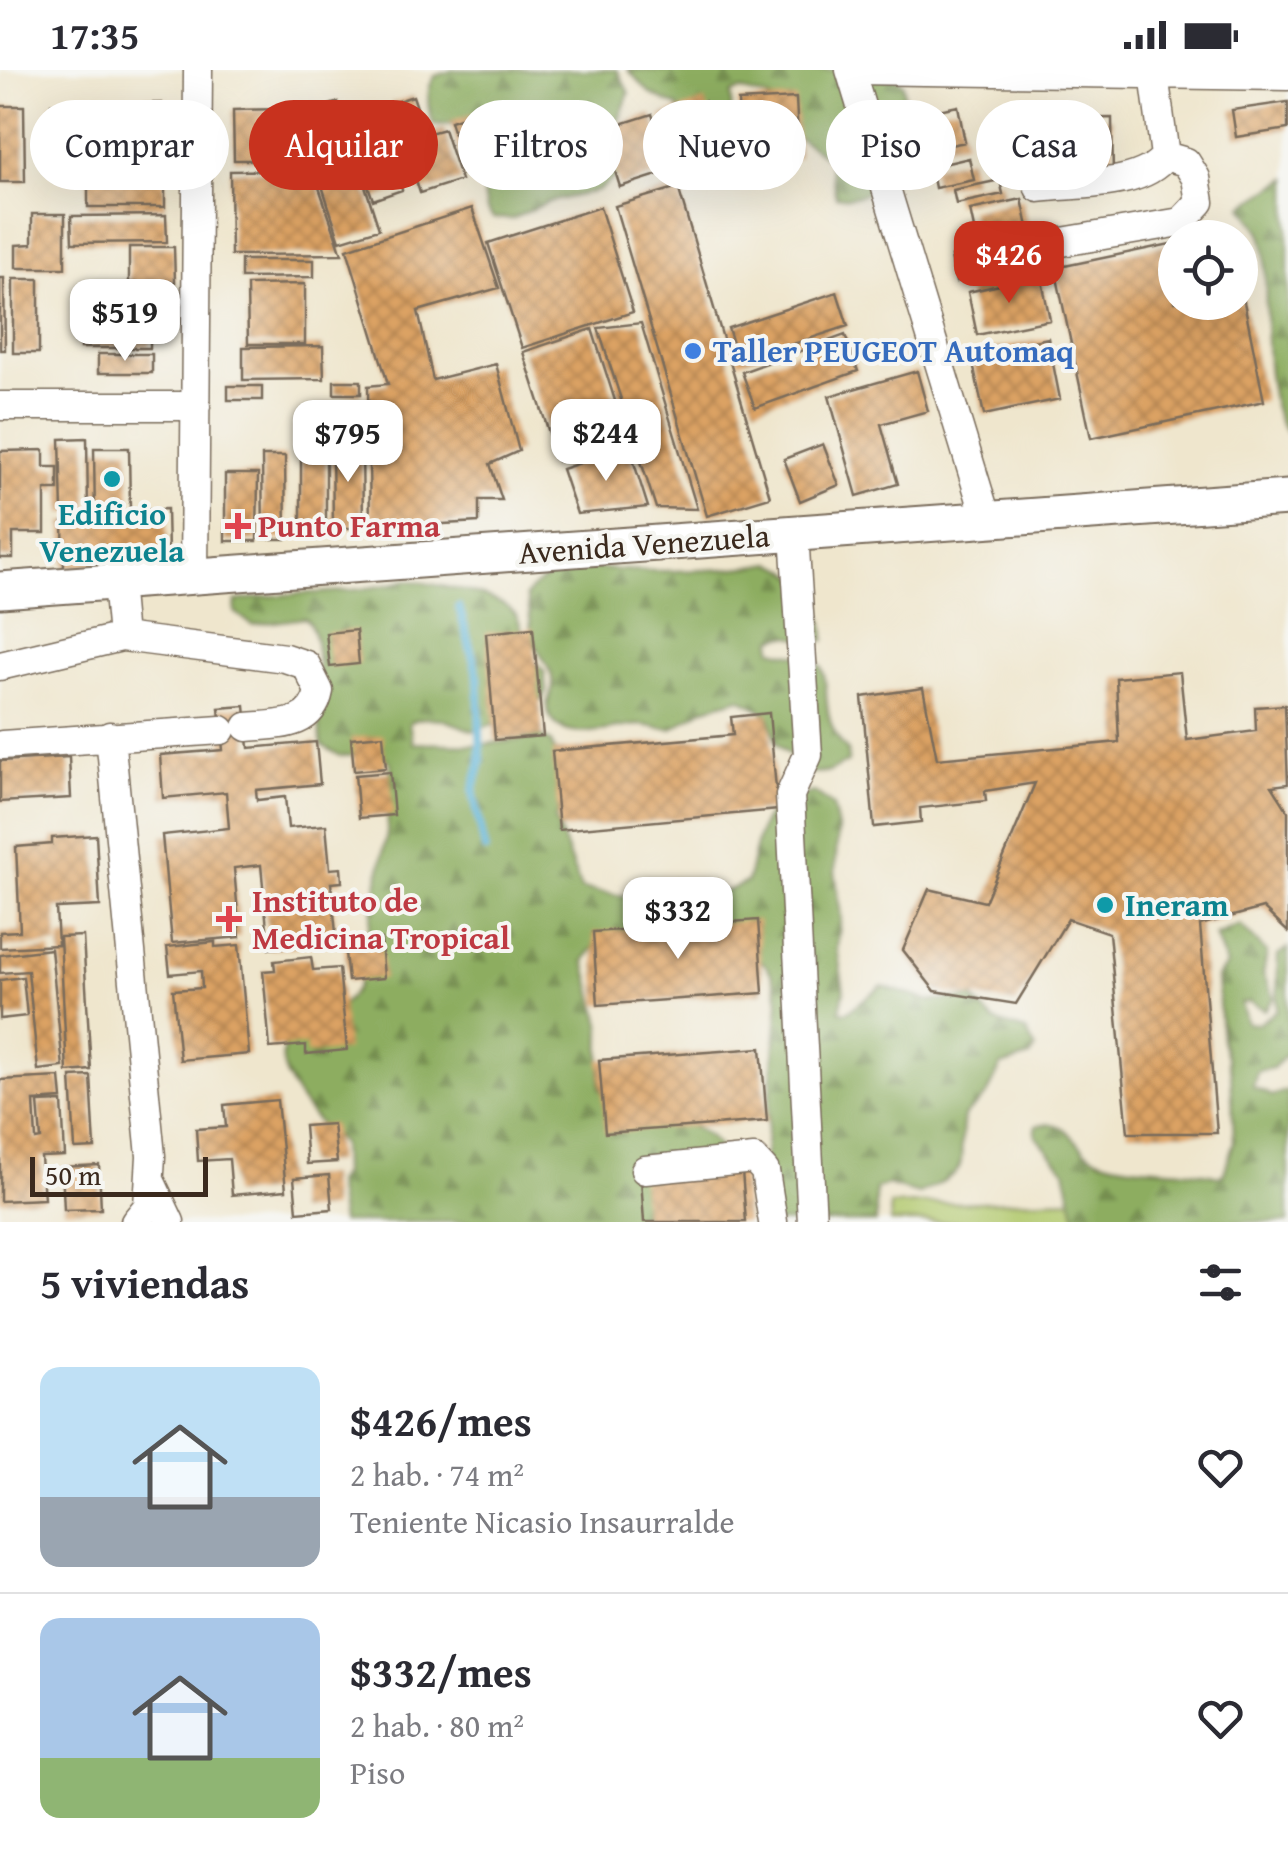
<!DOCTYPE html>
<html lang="es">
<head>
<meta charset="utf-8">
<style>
	body { margin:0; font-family:"Gentium Book Plus",serif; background:#f7f7f7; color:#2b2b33; height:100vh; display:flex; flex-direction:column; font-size:38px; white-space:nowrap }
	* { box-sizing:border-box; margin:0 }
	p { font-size:32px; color:#7c7c81 }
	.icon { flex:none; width:55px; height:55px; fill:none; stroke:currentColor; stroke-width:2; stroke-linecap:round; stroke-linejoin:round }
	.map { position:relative; height:1152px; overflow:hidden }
	.panel { display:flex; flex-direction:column; background:#fff; flex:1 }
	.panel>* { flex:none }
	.hud { position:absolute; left:30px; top:30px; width:1230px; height:90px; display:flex; gap:20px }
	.buttons { position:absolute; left:1158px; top:150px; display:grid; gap:20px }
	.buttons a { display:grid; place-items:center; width:100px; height:100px; border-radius:50%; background:#fff; box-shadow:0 10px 40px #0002; font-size:50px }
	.scale { position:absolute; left:30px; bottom:25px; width:178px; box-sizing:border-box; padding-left:10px; border:5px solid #3b2a1e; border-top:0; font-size:28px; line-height:35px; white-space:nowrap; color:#3b2a1e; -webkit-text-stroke:8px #f6f6f2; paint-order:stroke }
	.price { position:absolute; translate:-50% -85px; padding:0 22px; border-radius:20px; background:#fff; color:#222; font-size:32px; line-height:65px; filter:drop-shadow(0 2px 5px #0008) }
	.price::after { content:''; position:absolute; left:50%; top:60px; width:30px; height:22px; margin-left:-15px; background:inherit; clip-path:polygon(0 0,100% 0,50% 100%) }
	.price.on { background:#c8321e; color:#fff }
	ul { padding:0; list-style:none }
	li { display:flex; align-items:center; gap:30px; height:250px; padding:0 40px }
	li+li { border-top:2px solid #e1e1e2 }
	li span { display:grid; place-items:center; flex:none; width:280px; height:200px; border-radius:20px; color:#555 }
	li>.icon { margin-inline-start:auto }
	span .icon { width:120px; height:120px; fill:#fffc; stroke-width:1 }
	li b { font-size:42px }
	h2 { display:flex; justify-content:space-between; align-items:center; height:120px; padding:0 40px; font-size:42px }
	.chip { padding:0 35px; border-radius:45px; background:#fff; box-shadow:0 10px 40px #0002; font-size:35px; line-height:90px }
	.chip.on { background:#c8321e; color:#fff }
	.status { display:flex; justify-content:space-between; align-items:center; height:70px; padding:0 50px; background:#fff; direction:ltr }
	.status svg { height:28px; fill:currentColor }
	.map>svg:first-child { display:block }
	.green { fill:#b2c96e; stroke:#767a46; stroke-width:2.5 }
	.forest { fill:url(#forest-firs); stroke:#646c40; stroke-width:2.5 }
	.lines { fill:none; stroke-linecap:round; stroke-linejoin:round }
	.stream { stroke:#5ab2d7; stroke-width:8 }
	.building { fill:url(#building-cross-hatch) }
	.minor-casing { stroke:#7a6c5b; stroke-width:31 }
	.major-casing { stroke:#7a6c5b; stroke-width:39 }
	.minor { stroke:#fff; stroke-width:28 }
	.major { stroke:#fff; stroke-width:35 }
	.shop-dot { fill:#3f7fe0; stroke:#f6f6f2; stroke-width:4 }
	.culture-dot { fill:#0f9aa8; stroke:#f6f6f2; stroke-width:4 }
	.health-dot { fill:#e0444e; stroke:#f6f6f2; stroke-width:4 }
	.labels { text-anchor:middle; stroke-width:8; stroke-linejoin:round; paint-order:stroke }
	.shop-label { font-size:32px; font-weight:bold; fill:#366cbe; stroke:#f6f6f2; text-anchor:start }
	.culture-label { font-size:32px; font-weight:bold; fill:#0d838f; stroke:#f6f6f2 }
	.health-label { font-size:32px; font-weight:bold; fill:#be3a42; stroke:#f6f6f2; text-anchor:start }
	.street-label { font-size:32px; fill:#3b2a1e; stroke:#f6f6f2 }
</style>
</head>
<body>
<div class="status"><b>17:35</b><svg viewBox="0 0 49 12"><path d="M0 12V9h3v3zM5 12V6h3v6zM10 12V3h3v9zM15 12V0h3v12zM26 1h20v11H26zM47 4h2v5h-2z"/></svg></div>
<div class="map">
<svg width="1288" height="1152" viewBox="0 0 1288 1152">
	<defs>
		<pattern id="forest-firs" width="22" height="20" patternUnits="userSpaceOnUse" patternTransform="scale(2.5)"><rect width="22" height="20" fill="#8dad61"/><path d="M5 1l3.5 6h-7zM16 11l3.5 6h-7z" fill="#748d4f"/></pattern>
		<pattern id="building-cross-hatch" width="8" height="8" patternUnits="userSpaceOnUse" patternTransform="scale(2.5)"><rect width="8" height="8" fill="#dba263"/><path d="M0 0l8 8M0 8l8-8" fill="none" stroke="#b38451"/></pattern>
	</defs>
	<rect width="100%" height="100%" fill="#f6f6f2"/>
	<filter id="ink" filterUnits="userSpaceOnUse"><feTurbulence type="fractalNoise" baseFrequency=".01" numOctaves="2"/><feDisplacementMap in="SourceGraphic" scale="20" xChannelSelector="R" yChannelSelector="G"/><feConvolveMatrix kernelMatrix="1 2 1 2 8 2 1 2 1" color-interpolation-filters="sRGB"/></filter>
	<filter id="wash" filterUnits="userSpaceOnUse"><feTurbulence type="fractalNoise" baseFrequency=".0048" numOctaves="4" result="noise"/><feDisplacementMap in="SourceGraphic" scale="40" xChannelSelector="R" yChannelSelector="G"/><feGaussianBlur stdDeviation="2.25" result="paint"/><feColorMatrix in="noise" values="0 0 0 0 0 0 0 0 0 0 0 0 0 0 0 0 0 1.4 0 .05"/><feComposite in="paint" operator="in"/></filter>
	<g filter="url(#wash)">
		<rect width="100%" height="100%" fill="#efe6cd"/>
		<path class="green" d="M1103,1128L1104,1152H891L890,1135Z"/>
		<path class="forest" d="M454,0H617L629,23L617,55C600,63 585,50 567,58L565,67L582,80L612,86L620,103L598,121L548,132L512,149L493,148L487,140L483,120L509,89L506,68L463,54L434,55C427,40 425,21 435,6Z
			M628,0H892L903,15L909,78C896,105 869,134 836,126L828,88L796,66L769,28L740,20L731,24L732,65L724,74L703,76L678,37L651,24Z
			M1288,108V363C1261,343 1267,219 1265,183L1261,162L1243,136Z
			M772,493C802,502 826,538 825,570C806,574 792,560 773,569L772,579C785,585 808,584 818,593C834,607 815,649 848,681V692L829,702L808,703L777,674L768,644L740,628L705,638L672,659C661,659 651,656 641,655C614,655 562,679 548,642C544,632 554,623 553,613C551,594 535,581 532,564C529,551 531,539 526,526C534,514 550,505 564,501C584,495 606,500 626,500C669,502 730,501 772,493Z
			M407,510C431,514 506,524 517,547C529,572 519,580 544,601L546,621L541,631L510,640L493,654L473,661C452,653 431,641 409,653L413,673L478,675L542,667L551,672L569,720L555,749L581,819L624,826L653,811L718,825L747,812C762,760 752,738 814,722L833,736L838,758L835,801L841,847L837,878L844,921L840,941L847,942L882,916L929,931L973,928L994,951L1026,961L1035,978L1030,987L1001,996L987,1025L964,1046C956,1102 976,1096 919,1124L887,1115L876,1119V1152H771L763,1105L779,931C775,906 768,892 746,880L597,873L585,891L601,954L600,1019L628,1051C667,1052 700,1047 723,1083L656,1115L639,1152H341L335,1113L342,1104L341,1073C319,1058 261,994 291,967C313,948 346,942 359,913L387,762L391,693L383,685L340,686L322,675C313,643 327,567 305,548L252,555L235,542L236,531C293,520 351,526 407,510Z
			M1240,855L1267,883L1263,904L1274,928L1265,940L1250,932L1241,933L1247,953L1258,954L1277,940L1278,885L1288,878V983L1273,998L1257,1001L1253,1017L1272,1026L1288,1020V1152H1077L1065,1100L1036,1066V1056C1070,1045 1072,1079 1100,1089C1137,1102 1180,1095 1218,1106L1224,1103L1234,1071L1231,1002L1222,970L1217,908L1226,895L1215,865Z"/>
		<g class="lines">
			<path class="stream" d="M459,537L478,606L481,692L473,721L485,779"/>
		</g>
		<g id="blocks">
			<path class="building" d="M413,26L426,64L444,59L461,110L420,123L391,33Z
				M796,28L799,88L741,91L738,31Z
				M705,31L724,91L679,106L660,46Z
				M338,32L379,159L340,171L299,45Z
				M1288,32V59L1236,67L1232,40Z
				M162,33L163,76L51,77V34Z
				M0,36H24L25,112H0Z
				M958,36L965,72L927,80L919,44Z
				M286,39V90H234L233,40Z
				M480,41L495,89L465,99L450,51Z
				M652,44L670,101L620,117L602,60Z
				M1112,48L1113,107H1015V49Z
				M385,65L402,120L373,130L354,75Z
				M969,88L974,110L935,118L931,97Z
				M313,100L342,184L231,185L230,101Z
				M165,102V137H88V103Z
				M1000,110L1003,124L956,134L953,120Z
				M678,117L770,427L707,446L615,136Z
				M1022,129L1028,157L976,168L970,140Z
				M600,137L633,242L522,278L488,173Z
				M472,138L499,218L418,241L433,310L496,294L519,381L490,394L502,430H479V452L370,458L368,316L388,314L347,179Z
				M32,144H65V198H16V175L32,174Z
				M166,145L167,172L72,173L71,146Z
				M1027,171L1033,196L956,212L951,187Z
				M1175,173V232H1240L1242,222L1264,331L1091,368L1055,198Z
				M129,177H174L175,212L129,213Z
				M241,190H314V207L241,208Z
				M1041,206L1050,250L977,265L968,222Z
				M0,208H4L5,280H0Z
				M13,209H39V283H13Z
				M305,214V274H248L247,215Z
				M88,220H146V242L88,243Z
				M837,222L848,256L739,292L728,258Z
				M150,249V278H81V250Z
				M641,253L697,439L656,438L598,258Z
				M592,259L627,368L558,391L523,282Z
				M845,265L858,301L755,338L742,302Z
				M1048,268L1060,329L984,345L971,284Z
				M323,276L324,309L243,310V277Z
				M98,284H152V303H98Z
				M917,301L928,341L881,354L898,414L857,426L829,326Z
				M334,311H361V324H334Z
				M228,316H262V330H228Z
				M87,368L88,442L62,443L60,369Z
				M362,372L363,458H333L332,373Z
				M823,374L839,415L800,431L784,389Z
				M629,377L648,437L577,444L562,399Z
				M94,378H129L130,440L167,439L168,483L97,484V497L64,498L63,452L95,451Z
				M44,380V397H58V420H45V463H13V488H0V381Z
				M262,386H285L286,469H263Z
				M301,389H326V456H301Z
				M225,404H258L257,471H225Z
				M533,558L543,666L495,670L486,563Z
				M356,560L359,594L330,597L326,563Z
				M1180,602L1187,670L1256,661L1255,637L1285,635L1288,714L1272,716L1288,741V862L1263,838L1200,855L1217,1063H1128L1109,863L1068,849L1016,934L935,921L903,880L929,819L985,832L1035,713L985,721L986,731L920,738L921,752L874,757L862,627L923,618L937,689L1119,672L1116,608Z
				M245,636L249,678L316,672L320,714L256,720L257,730L285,727L288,758L326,755L330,799L341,798L342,812L331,813L337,873L269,879L261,795L234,798L240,867L172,873L162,765L229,758L226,722L163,728L160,685L223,680L219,638Z
				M769,643L778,740L559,760L552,681L733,665L731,647Z
				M383,665L386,698L354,701L351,668Z
				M69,687L71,728L0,732V691Z
				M390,702L394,745L359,748L355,705Z
				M96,765L100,836L56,838L58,875L0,878V862L20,861L16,777L52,774V768Z
				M758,850L763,923L598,935L593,862Z
				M83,866L91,1000L67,1002L60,867Z
				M381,869L384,908L348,911L344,873Z
				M215,872V877L239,875L249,984L180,990L173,920L202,918L201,901L170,904L167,877Z
				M51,879L63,997L38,1000L28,901L0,903V885Z
				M311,887L313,900L339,898L347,980L306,984V975L270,978L263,901L275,900L274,891Z
				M23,907L27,946L0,949V910Z
				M761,978L767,1051L605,1063L599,990Z
				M91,1006L95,1078L75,1079L71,1007Z
				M60,1007L62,1029L34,1031L36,1070L41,1069L38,1033L62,1032L65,1086L41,1087L44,1129L0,1131V1010Z
				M277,1030L286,1120L232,1125L229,1089L198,1091L196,1059L226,1057L224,1035Z
				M333,1054L337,1092L307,1094L304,1056Z
				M99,1095L101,1139L64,1140L62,1097Z
				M742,1101L746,1152H644L641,1109Z
				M329,1105L332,1139L297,1142L294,1108Z"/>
		</g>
	</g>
	<g filter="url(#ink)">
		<use href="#blocks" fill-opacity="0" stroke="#7a6c5b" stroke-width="2.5"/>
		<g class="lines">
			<g class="minor-casing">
				<path id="minor" d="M850,0L987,450
					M855,0L1288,6
					M1039,118C1076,113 1142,118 1165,86L1154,4
					M1050,174L1181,152L1200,132L1196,108L1186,92L1165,86
					M0,336H196
					M794,463L808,685L790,725L812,1152
					M194,506L198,0
					M117,512L122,567
					M0,596L122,567L285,588L306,595L319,621C312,658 277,654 247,657
					M110,666L151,1086L148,1136L135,1152
					M2,675L221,660
					M645,1100L754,1089L765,1101L773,1152
					M152,1114L170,1152"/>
			</g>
			<g class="major-casing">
				<path id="major" d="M0,520L1288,428"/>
			</g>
			<use href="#minor" class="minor"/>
			<use href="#major" class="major"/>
		</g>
	</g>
	<circle class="shop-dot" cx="693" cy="281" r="10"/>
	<g class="culture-dot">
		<circle cx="112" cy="409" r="10"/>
		<circle cx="1105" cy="835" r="10"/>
	</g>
	<g class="health-dot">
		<path d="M233 441h10v10h10v10h-10v10h-10v-10h-10v-10h10z"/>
		<path d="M224 834h10v10h10v10h-10v10h-10v-10h-10v-10h10z"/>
	</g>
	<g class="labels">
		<g class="shop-label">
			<text x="713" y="292">Taller PEUGEOT Automaq</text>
		</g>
		<g class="culture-label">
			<text x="112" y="455">Edificio<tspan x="112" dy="37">Venezuela</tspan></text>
			<text x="1125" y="846" text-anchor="start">Ineram</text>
		</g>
		<g class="health-label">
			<text x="258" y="467">Punto Farma</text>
			<text x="252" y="842">Instituto de<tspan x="252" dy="37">Medicina Tropical</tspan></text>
		</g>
		<g class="street-label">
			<text transform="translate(644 474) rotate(-4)" y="11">Avenida Venezuela</text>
		</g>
	</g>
</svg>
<div class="buttons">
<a><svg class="icon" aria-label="locate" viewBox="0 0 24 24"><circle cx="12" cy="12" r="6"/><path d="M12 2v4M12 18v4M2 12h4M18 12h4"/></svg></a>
</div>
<div class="scale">50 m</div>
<b class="price on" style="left:1009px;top:236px">$426</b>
<b class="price" style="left:125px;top:294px">$519</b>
<b class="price" style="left:606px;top:414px">$244</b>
<b class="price" style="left:348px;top:415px">$795</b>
<b class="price" style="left:678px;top:892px">$332</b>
<div class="hud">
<a class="chip">Comprar</a>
<a class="chip on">Alquilar</a>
<a class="chip">Filtros</a>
<a class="chip">Nuevo</a>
<a class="chip">Piso</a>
<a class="chip">Casa</a>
</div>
</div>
<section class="panel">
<h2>5 viviendas<svg class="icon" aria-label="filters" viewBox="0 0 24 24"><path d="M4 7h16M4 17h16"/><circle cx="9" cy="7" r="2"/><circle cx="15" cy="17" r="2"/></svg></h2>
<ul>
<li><span style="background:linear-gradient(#bfe0f5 65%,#9aa5b1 0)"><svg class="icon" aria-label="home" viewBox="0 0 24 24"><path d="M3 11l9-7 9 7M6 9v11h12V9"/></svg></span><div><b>$426/mes</b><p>2 hab. · 74 m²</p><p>Teniente Nicasio Insaurralde</p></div><svg class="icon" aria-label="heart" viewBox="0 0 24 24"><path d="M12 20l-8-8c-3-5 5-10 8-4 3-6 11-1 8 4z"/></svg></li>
<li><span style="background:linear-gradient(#a9c7e8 70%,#8fb573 0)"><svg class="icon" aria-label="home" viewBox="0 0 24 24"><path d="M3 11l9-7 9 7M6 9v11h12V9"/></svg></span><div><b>$332/mes</b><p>2 hab. · 80 m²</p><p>Piso</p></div><svg class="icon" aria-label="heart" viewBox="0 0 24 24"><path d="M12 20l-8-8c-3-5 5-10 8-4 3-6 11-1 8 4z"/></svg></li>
</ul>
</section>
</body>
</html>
